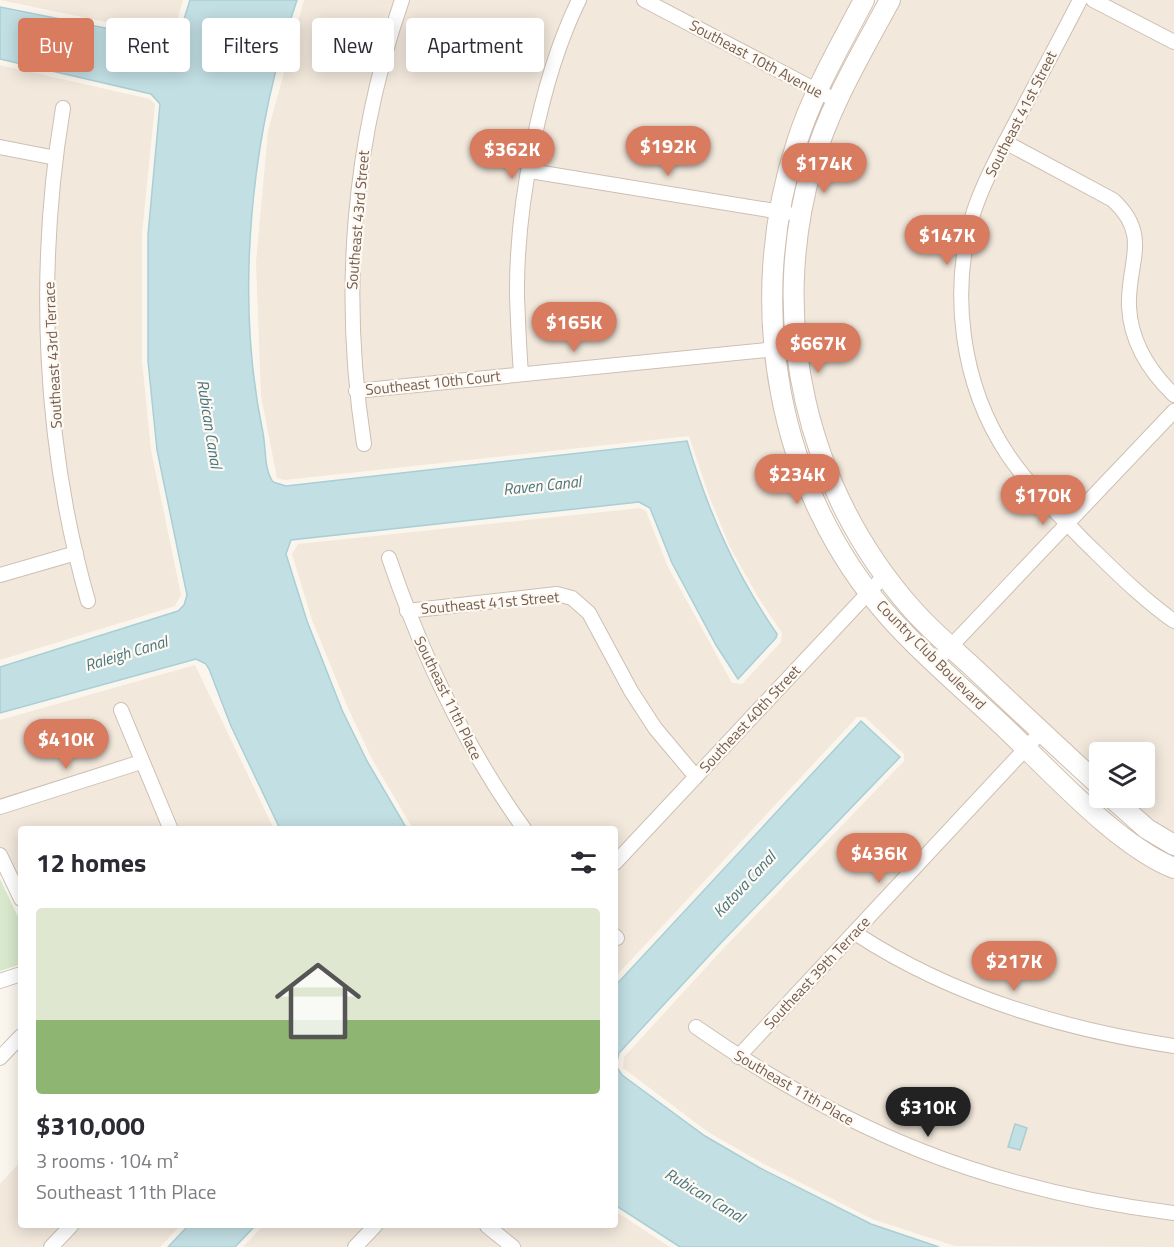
<!DOCTYPE html>
<html lang="en">
<head>
<meta charset="utf-8">
<style>
	body { margin:0; font-family:"Titillium Web",sans-serif; background:#f7f7f7; color:#2b2b33; height:100vh; display:flex; flex-direction:column; font-size:22px; white-space:nowrap }
	* { box-sizing:border-box; margin:0 }
	p { font-size:20px; color:#7c7c81 }
	.icon { flex:none; width:33px; height:33px; fill:none; stroke:currentColor; stroke-width:2; stroke-linecap:round; stroke-linejoin:round }
	.map { position:relative; flex:1; overflow:hidden }
	.side { position:absolute; left:18px; top:826px; width:600px; height:402px; display:flex; flex-direction:column; background:#fff; border-radius:6px; box-shadow:0 3px 15px #0003 }
	.side>* { flex:none }
	.guide { position:absolute; left:18px; top:18px; width:600px; height:54px; display:flex; gap:12px }
	.fabs { position:absolute; left:1089px; top:742px; display:grid; gap:12px }
	.fabs a { display:grid; place-items:center; width:66px; height:66px; border-radius:6px; background:#fff; box-shadow:0 3px 15px #0003; font-size:30px }
	.price { position:absolute; translate:-50% -51px; padding:0 14px; border-radius:21px; background:#d97b5f; color:#fff; font-size:20px; line-height:39px; filter:drop-shadow(0 2px 3px #0008) }
	.price::after { content:''; position:absolute; left:50%; top:36px; width:18px; height:14px; margin-left:-9px; background:inherit; clip-path:polygon(0 0,100% 0,50% 100%) }
	.price.selected { background:#222; color:#fff }
	ul { padding:0; list-style:none }
	li { display:grid; align-content:center; gap:12px; height:318px; padding:0 18px }
	li+li { border-top:2px solid #e1e1e2 }
	li span { display:grid; place-items:center; height:186px; border-radius:6px; color:#555 }
	li>.icon { margin-inline-start:auto }
	span .icon { width:108px; height:108px; fill:#fffc; stroke-width:1 }
	li b { font-size:26px }
	h2 { display:flex; justify-content:space-between; align-items:center; height:72px; padding:0 18px; font-size:26px }
	.tag { padding:0 21px; border-radius:6px; background:#fff; box-shadow:0 3px 15px #0003; font-size:21px; line-height:54px }
	.tag.selected { background:#d97b5f; color:#fff }
	.map>svg:first-child { display:block }
	.residential { fill:#f2e8dc }
	.green { fill:#d7e8cc }
	.water { fill:#c2dfe4; stroke:#aaced5; stroke-width:1.5 }
	.lines { fill:none; stroke-linecap:round; stroke-linejoin:round }
	.minor-casing { stroke:#cdbfb3; stroke-width:16 }
	.secondary-casing { stroke:#cfbfb1; stroke-width:22 }
	.minor { stroke:#fff; stroke-width:14 }
	.secondary { stroke:#fff; stroke-width:20 }
	.labels { text-anchor:middle; stroke-width:4.5; stroke-linejoin:round; paint-order:stroke }
	.street-label { font-size:15px; fill:#755e51; stroke:#fefaf3 }
	.water-label { font-size:16px; font-style:italic; fill:#49767f; stroke:#fefaf3 }
</style>
</head>
<body>
<div class="map">
<svg width="1174" height="1247" viewBox="0 0 1174 1247">
	<rect width="100%" height="100%" fill="#fbf6ed"/>
	<path class="residential" d="M0,0H183L174,32L169,35Z
		M304,0H856L803,104L770,371L851,577L1174,875V1247L955,1246L872,1219L762,1163L708,1132L623,1068L624,1057L722,950L904,761V754L865,717H857L615,977V830L413,829L372,759L348,708L312,620L292,554L298,544L640,508L646,511L667,565L732,683L742,684L781,642L782,633L758,597L731,549L709,496L689,436L285,480L277,478L261,396L256,262L268,131Z
		M898,0H1174V838L1121,798H1144V753H1100L1099,777L920,608L861,527L819,428L800,319L811,198L835,122Z
		M0,65L150,99L155,104L142,234V361L151,450L181,595L175,606L0,660Z
		M195,665L274,829L21,830V910L0,866V720Z
		M21,1161V1226H180L160,1247H0V1184Z
		M615,1211L670,1247H243L263,1226H615Z"/>
	<path class="green" d="M0,879L21,923V964L0,971Z"/>
	<path class="water" d="M190,0H297C251,132 234,295 263,433C266,448 264,470 273,482L286,486L687,441C708,511 735,573 777,634L776,638L738,679L716,645L672,563L650,508L639,502L291,540L286,554L307,621L342,710L367,761L407,829H280L231,726L209,669L206,664L196,659L0,713V667L178,611L184,605L187,595L157,450L148,361V235L160,104L151,94L0,59V7L170,41L179,35Z
		M861,721L900,757L718,946L619,1053L616,1066L622,1075L705,1136L760,1168L871,1224L939,1247H680L615,1205V986Z
		M1015,1124L1027,1128L1020,1150L1008,1147Z
		M188,1226H255L235,1247H168Z"/>
	<g class="lines">
		<g class="minor-casing">
			<path id="minor" d="M644,0L837,101
				M1080,0C1060,39 1039,78 1019,116C1003,147 985,178 974,211C949,290 961,385 1008,455C1029,486 1057,513 1083,540C1112,568 1141,598 1174,621
				M1093,0L1174,42
				M63,108C36,269 43,444 88,601
				M1005,142L1113,200C1152,236 1127,263 1129,307C1131,343 1149,371 1174,395
				M0,147L56,158
				M530,171L787,213
				M521,374C519,348 518,322 517,296C516,207 540,79 579,0
				M356,391L796,347
				M364,444C341,295 352,144 402,0
				M389,558C422,655 464,746 525,830
				M0,575L76,553
				M407,611L557,594L572,598L589,613L631,691L655,728L696,777
				M936,662L1174,411
				M121,710L171,830
				M0,807L141,762
				M0,855L21,899
				M615,863L885,575
				M855,933C951,996 1061,1029 1174,1046
				M615,936L617,938
				M0,981L21,974
				M696,1027C850,1134 988,1190 1174,1213
				M738,1057L1041,732
				M0,1058L21,1036
				M487,1226L513,1247
				M51,1247L71,1226
				M355,1247L375,1226"/>
		</g>
		<g class="secondary-casing">
			<path id="secondary" d="M864,0C840,46 813,92 797,142C744,303 776,492 891,619C925,657 965,690 1001,724C1048,768 1116,845 1174,868
				M890,0C861,54 829,107 812,166C767,320 806,490 912,609C932,632 957,652 979,673C1019,711 1059,748 1100,786
				M1112,798L1147,829L1174,845"/>
		</g>
		<use href="#minor" class="minor"/>
		<use href="#secondary" class="secondary"/>
	</g>
	<g class="labels">
		<g class="street-label">
			<text transform="translate(756 59) rotate(28)" y="5">Southeast 10th Avenue</text>
			<text transform="translate(1021 114) rotate(-63)" y="5">Southeast 41st Street</text>
			<text transform="translate(358 220) rotate(-85)" y="5">Southeast 43rd Street</text>
			<text transform="translate(53 355) rotate(-93)" y="5">Southeast 43rd Terrace</text>
			<text transform="translate(433 383) rotate(-6)" y="5">Southeast 10th Court</text>
			<text transform="translate(490 603) rotate(-5)" y="5">Southeast 41st Street</text>
			<text transform="translate(931 655) rotate(45)" y="5">Country Club Boulevard</text>
			<text transform="translate(448 698) rotate(64)" y="5">Southeast 11th Place</text>
			<text transform="translate(750 719) rotate(-47)" y="5">Southeast 40th Street</text>
			<text transform="translate(817 973) rotate(-47)" y="5">Southeast 39th Terrace</text>
			<text transform="translate(794 1088) rotate(30)" y="5">Southeast 11th Place</text>
		</g>
		<g class="water-label">
			<text transform="translate(210 424) rotate(81)" y="6">Rubican Canal</text>
			<text transform="translate(542 485) rotate(-6)" y="6">Raven Canal</text>
			<text transform="translate(126 653) rotate(-17)" y="6">Raleigh Canal</text>
			<text transform="translate(744 884) rotate(-47)" y="6">Katova Canal</text>
			<text transform="translate(705 1195) rotate(31)" y="6">Rubican Canal</text>
		</g>
	</g>
</svg>
<div class="fabs">
<a><svg class="icon" aria-label="layers" viewBox="0 0 24 24"><path d="M12 4l9 5-9 5-9-5zM3 14l9 5 9-5"/></svg></a>
</div>
<b class="price" style="left:668px;top:177px">$192K</b>
<b class="price" style="left:512px;top:180px">$362K</b>
<b class="price" style="left:824px;top:194px">$174K</b>
<b class="price" style="left:947px;top:266px">$147K</b>
<b class="price" style="left:574px;top:353px">$165K</b>
<b class="price" style="left:818px;top:374px">$667K</b>
<b class="price" style="left:797px;top:505px">$234K</b>
<b class="price" style="left:1043px;top:526px">$170K</b>
<b class="price" style="left:66px;top:770px">$410K</b>
<b class="price" style="left:879px;top:884px">$436K</b>
<b class="price" style="left:1014px;top:992px">$217K</b>
<b class="price selected" style="left:928px;top:1138px">$310K</b>
<div class="guide">
<a class="tag selected">Buy</a>
<a class="tag">Rent</a>
<a class="tag">Filters</a>
<a class="tag">New</a>
<a class="tag">Apartment</a>
</div>
<section class="side">
<h2>12 homes<svg class="icon" aria-label="filters" viewBox="0 0 24 24"><path d="M4 7h16M4 17h16"/><circle cx="9" cy="7" r="2"/><circle cx="15" cy="17" r="2"/></svg></h2>
<ul>
<li><span style="background:linear-gradient(#dfe7d0 60%,#8fb573 0)"><svg class="icon" aria-label="home" viewBox="0 0 24 24"><path d="M3 11l9-7 9 7M6 9v11h12V9"/></svg></span><div><b>$310,000</b><p>3 rooms · 104 m²</p><p>Southeast 11th Place</p></div></li>
</ul>
</section>
</div>
</body>
</html>
